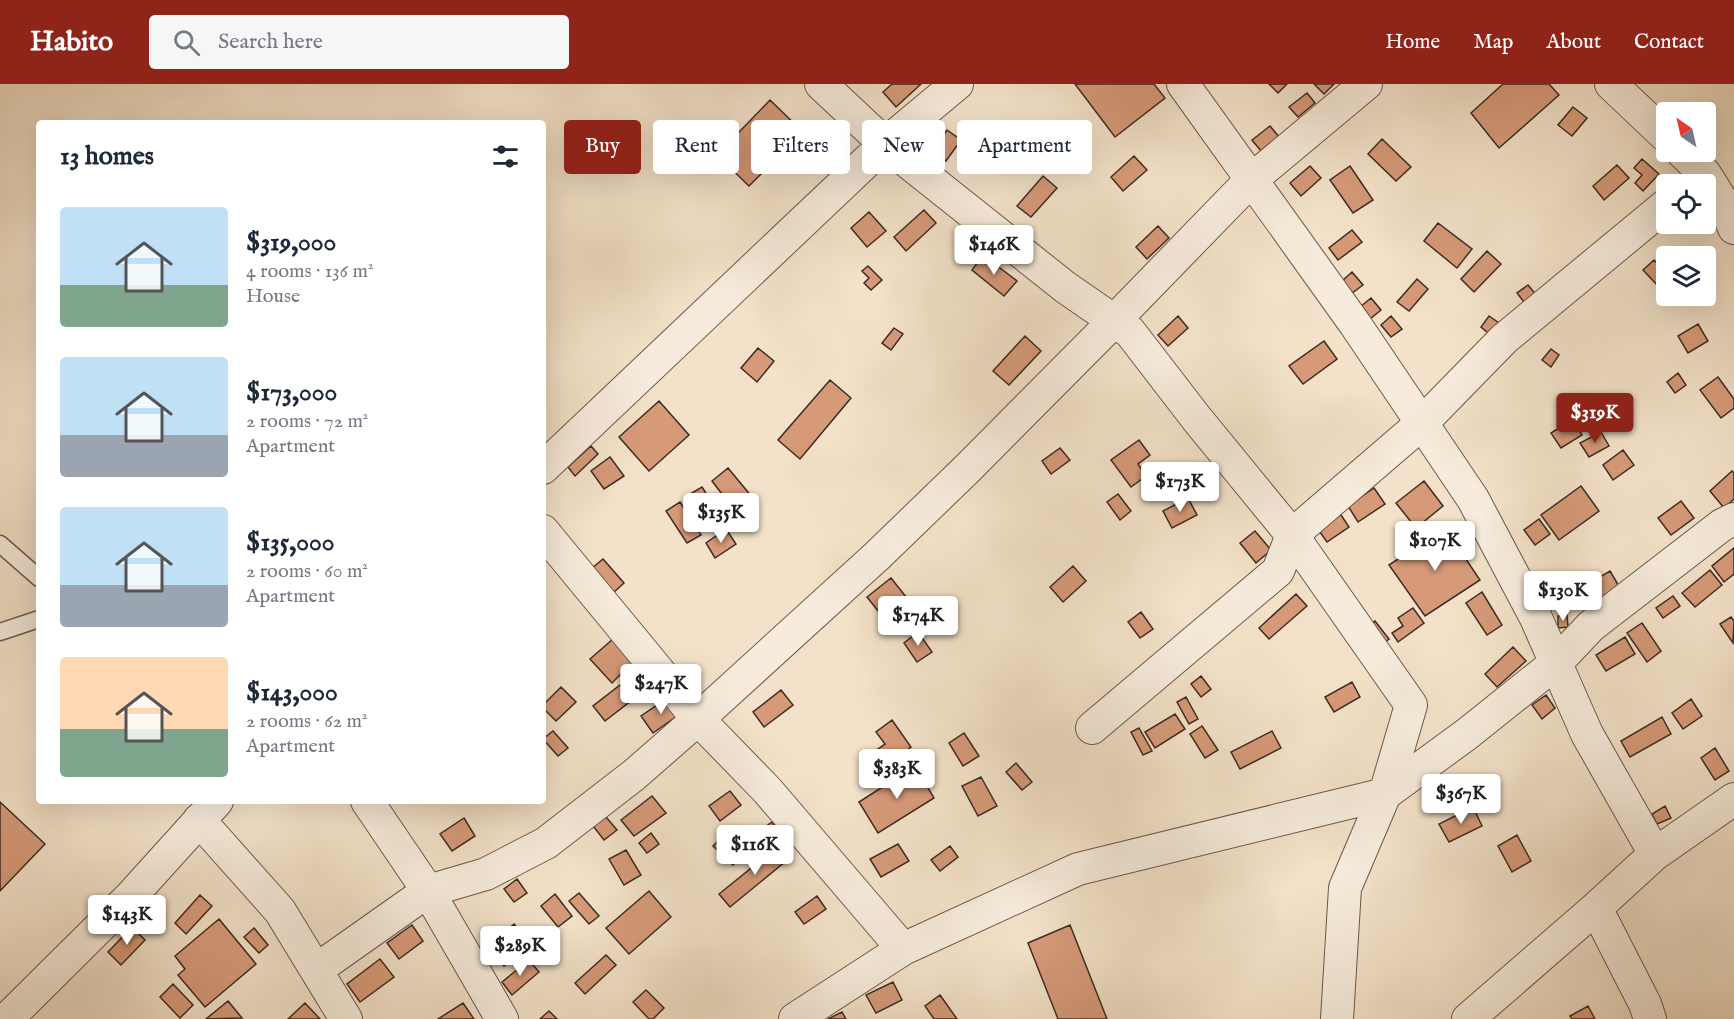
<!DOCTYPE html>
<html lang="en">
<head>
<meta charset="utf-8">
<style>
	body { margin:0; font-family:"IM FELL English",serif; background:#f6f6f7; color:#1f2937; height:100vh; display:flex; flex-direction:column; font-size:22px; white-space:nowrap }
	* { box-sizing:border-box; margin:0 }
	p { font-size:20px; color:#747a83 }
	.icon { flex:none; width:33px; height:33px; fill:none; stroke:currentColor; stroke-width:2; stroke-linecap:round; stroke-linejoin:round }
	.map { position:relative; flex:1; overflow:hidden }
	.details { position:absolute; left:36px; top:36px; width:510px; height:684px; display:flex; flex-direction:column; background:#fff; border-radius:6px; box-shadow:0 6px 24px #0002 }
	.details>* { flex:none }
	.top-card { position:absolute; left:564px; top:36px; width:570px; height:54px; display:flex; gap:12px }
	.needle { width:39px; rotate:326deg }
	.fabs { position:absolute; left:1656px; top:18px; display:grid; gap:12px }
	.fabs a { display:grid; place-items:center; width:60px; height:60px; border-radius:6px; background:#fff; box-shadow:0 6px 24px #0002; font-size:30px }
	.price { position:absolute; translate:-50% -51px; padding:0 14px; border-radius:6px; background:#fff; color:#222; font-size:20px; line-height:39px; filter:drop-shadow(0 2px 3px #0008) }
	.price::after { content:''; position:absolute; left:50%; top:36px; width:18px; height:14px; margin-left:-9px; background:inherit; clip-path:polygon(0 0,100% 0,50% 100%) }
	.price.current { background:#8f2418; color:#fff }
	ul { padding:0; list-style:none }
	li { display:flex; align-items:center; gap:18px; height:150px; padding:0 24px }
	li span { display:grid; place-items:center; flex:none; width:168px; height:120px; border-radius:6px; color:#555 }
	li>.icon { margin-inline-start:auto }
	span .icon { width:72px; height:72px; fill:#fffc; stroke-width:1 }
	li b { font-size:26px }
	h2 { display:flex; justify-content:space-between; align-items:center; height:72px; padding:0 24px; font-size:26px }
	.chip { padding:0 21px; border-radius:6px; background:#fff; box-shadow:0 6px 24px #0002; font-size:21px; line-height:54px }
	.chip.current { background:#8f2418; color:#fff }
	header { display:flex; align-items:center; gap:36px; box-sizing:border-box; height:84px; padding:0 30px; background:#8f2418; color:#fff }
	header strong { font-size:28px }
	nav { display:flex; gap:33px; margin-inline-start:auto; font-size:21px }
	.search { width:420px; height:54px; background:#f6f6f7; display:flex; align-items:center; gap:15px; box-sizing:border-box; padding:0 21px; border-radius:6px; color:#747a83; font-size:22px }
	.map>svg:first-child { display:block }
	.building { fill:#d69a79; stroke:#3f2a21; stroke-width:1.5 }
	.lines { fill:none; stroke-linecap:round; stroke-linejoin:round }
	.service-casing { stroke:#6c584b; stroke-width:19 }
	.minor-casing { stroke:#6c584b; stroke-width:34 }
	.service { stroke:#f7ecdc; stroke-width:16 }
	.minor { stroke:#f7ecdc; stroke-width:32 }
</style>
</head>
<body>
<header>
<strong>Habito</strong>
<div class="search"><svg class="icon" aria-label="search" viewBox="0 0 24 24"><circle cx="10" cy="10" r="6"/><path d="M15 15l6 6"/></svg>Search here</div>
<nav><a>Home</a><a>Map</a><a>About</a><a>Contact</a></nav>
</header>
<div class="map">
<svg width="1734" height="935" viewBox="0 0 1734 935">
	<rect width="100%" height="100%" fill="#f3e2c9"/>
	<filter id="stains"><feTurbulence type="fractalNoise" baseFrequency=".00333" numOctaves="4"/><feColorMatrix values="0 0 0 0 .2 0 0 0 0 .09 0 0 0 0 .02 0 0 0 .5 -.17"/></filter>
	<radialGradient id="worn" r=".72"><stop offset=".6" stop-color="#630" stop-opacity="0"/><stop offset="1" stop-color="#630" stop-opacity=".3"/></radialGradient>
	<path class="building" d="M892,0H921L896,23L883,8Z
		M1075,0H1154L1165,14L1115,53Z
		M1269,0H1287L1278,9Z
		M1314,0H1334L1324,10Z
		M1503,0H1549L1559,11L1499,64L1471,29Z
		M1307,9L1315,19L1298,33L1289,23Z
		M770,16L803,48L749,102L717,71Z
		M1573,23L1587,34L1572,52L1558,41Z
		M1068,37L1080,57L1068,64L1057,44Z
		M1270,42L1279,53L1261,67L1252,56Z
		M947,46L961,56L946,77L932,68Z
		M1382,55L1411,83L1396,97L1368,70Z
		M1134,72L1147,86L1123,107L1111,93Z
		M1642,75L1659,90L1643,107L1635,99L1642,91L1634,84Z
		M1617,81L1629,94L1604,116L1593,102Z
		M1310,82L1321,94L1301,112L1290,99Z
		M1350,82L1373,116L1353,129L1330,96Z
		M1043,92L1057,104L1031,133L1017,122Z
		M924,126L936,139L906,167L894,153Z
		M869,128L886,147L867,163L851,144Z
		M1438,139L1472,165L1457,184L1424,157Z
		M1158,142L1169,154L1147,175L1136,163Z
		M1352,146L1362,158L1338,176L1329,164Z
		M1487,167L1501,180L1474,208L1461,195Z
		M983,171L1017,197L1004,212L972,186Z
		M1654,176L1666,189V197L1659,203L1643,186Z
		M868,182L882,196L871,206L864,199L869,194L862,187Z
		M1352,188L1363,201L1351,210L1342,197Z
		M1417,195L1428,205L1409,227L1397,218Z
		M1528,201L1538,213L1527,222L1517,209Z
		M1371,214L1381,226L1370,235L1360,223Z
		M1178,232L1188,244L1168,262L1158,251Z
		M1391,232L1402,245L1391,253L1381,241Z
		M1489,232L1502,241L1493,253L1481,243Z
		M1698,240L1708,257L1688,269L1678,252Z
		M894,244L903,250L891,266L882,259Z
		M1025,252L1041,267L1009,301L993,287Z
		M1324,257L1337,275L1303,300L1289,282Z
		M758,264L774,277L757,298L741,284Z
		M1551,265L1559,271L1551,283L1542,276Z
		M1678,289L1686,301L1675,309L1667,298Z
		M1718,293L1734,315V324L1721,334L1700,306Z
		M830,296L851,314L800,375L778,356Z
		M659,317L689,351L649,387L619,353Z
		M1573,335L1582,351L1561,364L1551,349Z
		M1601,348L1609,362L1589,373L1580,359Z
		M1139,356L1150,371L1138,380L1146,392L1131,403L1111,376Z
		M591,362L598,370L575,392L568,383Z
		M1060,364L1070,376L1051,390L1042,377Z
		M1623,366L1634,381L1613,396L1603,381Z
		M610,373L624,392L604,405L591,387Z
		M728,384L752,413L735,427L712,397Z
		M1732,387L1734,389V415L1724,424L1710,407Z
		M1424,397L1443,422L1416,444L1396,419Z
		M1581,402L1599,427L1559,456L1541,431Z
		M702,403L723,436L706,447L685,413Z
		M1374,404L1385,420L1358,438L1348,422Z
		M1118,410L1131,427L1120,436L1107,418Z
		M1188,414L1197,431L1172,444L1163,427Z
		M1681,417L1694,434L1671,451L1658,434Z
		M680,418L701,451L687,459L666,427Z
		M1339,428L1349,443L1327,458L1317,444Z
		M1539,435L1550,450L1535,461L1524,446Z
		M1445,444L1480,496L1425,532L1389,481Z
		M726,445L736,460L715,474L706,459Z
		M1255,447L1271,466L1256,479L1240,459Z
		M1734,464V490L1724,498L1712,482Z
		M603,475L624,499L613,509L592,484Z
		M1073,482L1086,497L1063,518L1050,503Z
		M1710,486L1722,501L1695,523L1682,509Z
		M1610,487L1620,504L1586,523L1576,507Z
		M891,494L910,518L886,537L867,513Z
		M1482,508L1502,541L1487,551L1466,519Z
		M1296,510L1307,522L1269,555L1259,544Z
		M1673,512L1680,522L1663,534L1656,524Z
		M1413,524L1424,539L1398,558L1392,549L1403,542L1398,534Z
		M1141,528L1153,545L1140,554L1128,538Z
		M1567,531L1568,543L1558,544V532Z
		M1731,533L1734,537L1733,559L1720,540Z
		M1375,537L1389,555L1381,561L1367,542Z
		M1642,539L1661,567L1647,578L1627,549Z
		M918,548L932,568L917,578L904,559Z
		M1625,553L1635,570L1606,587L1596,571Z
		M613,555L641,586L629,598L621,590L612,599L590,575Z
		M1513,563L1526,577L1497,603L1485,590Z
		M1201,592L1211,605L1201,613L1191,600Z
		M1352,598L1360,613L1334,628L1325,613Z
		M620,601L632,616L605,637L593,622Z
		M561,603L576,618L556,637L543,624V621Z
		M781,606L793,621L764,643L753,628Z
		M1546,611L1555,624L1542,635L1532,621Z
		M669,613L680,630L653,649L641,632Z
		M1186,613L1198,635L1189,640L1177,618Z
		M1691,615L1702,632L1683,645L1672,629Z
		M1175,630L1185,645L1155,664L1145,648Z
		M1662,633L1671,650L1630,673L1621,657Z
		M892,636L911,663L875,689L865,674L885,660L876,648Z
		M1202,642L1218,666L1205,674L1190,650Z
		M1139,644L1152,667L1143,671L1131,648Z
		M553,647L568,664L558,672L543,655Z
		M1272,647L1281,664L1240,685L1231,668Z
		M964,649L979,672L963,682L949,659Z
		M1715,664L1729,687L1715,696L1701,674Z
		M1016,679L1032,698L1022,706L1006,688Z
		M915,682L934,714L878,749L859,718Z
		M981,693L997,722L978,732L962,702Z
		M730,707L741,721L720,737L709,722Z
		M652,712L666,729L634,752L621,736Z
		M0,718L45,760L0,807Z
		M1665,722L1671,734L1657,740L1652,730Z
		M1473,723L1482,742L1449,758L1439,740Z
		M606,733L617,746L604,756L593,742Z
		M464,734L475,752L452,767L440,750Z
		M772,738L778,746L768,754L761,746Z
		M651,749L659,760L647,769L639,759Z
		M1517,751L1531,777L1512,788L1498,762Z
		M721,754L740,773L733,781L713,762Z
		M781,760L791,773L730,823L719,810Z
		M898,760L909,777L881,793L870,775Z
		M950,762L958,773L940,787L931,776Z
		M626,766L641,791L624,801L609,775Z
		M517,795L527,809L514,818L504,805Z
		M649,807L671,833L629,870L606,844Z
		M579,809L599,832L589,840L569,817Z
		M555,810L572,832L558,843L541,822Z
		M200,811L212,822L186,850L175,839Z
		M817,812L826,825L804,840L795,828Z
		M219,835L256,880L205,923L178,891L185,885L175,872Z
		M514,840L530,860L504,882L487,863Z
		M412,841L423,857L399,875L387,859Z
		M1070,841L1107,935H1058L1028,859Z
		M132,843L145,856L121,881L108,868Z
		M254,844L268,861L259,869L244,853Z
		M606,871L616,881L585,910L575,899Z
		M380,875L394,893L360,918L347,900Z
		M529,876L539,888L512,911L502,898Z
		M893,898L902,916L876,929L866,911Z
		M173,900L193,921L180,934L160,913Z
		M646,906L664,924L653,935H649L633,918Z
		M940,911L957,935H934L925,922Z
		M228,917L242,934L206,935Z
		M305,919L320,935H288Z
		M463,919L474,935H438Z
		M1588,922L1595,935H1572L1570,932Z
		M549,927L557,935H540Z
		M842,928L846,935H828Z"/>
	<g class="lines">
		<g class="service-casing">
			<path id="service" d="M0,460L39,494
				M0,548L39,535"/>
		</g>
		<g class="minor-casing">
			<path id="minor" d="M821,0L885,60L1065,203L1130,248L1197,335L1292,451L1411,621L1385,710L1467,650L1557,578L1591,542L1722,441L1734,435
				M1183,0L1355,240L1473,415L1536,534L1587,650L1655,770
				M1611,0L1666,52
				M1682,68L1705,90L1725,122L1734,144
				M543,384L885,60L957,0
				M543,447L698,635L767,706L903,865
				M1092,644L1278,487L1292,451L1421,340L1504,255L1666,121
				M367,717L428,807L502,935
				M199,736L280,827L346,935
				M1596,824L1645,920L1650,935
				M316,886L428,807L486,790L546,759L634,691L698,635L877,472L967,385L1114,237L1251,96L1366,0
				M7,935L132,811L217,717
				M795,935L903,865L1078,785L1385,710
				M1337,935L1345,804L1385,710
				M1468,935L1596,824L1655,770L1734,715"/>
		</g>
		<use href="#service" class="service"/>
		<use href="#minor" class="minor"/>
	</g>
	<rect width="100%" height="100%" filter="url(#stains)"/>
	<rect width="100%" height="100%" fill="url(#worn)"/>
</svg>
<div class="fabs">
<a><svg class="needle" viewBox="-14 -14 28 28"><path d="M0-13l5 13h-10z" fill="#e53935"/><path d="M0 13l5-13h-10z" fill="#747a83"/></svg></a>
<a><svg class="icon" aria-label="locate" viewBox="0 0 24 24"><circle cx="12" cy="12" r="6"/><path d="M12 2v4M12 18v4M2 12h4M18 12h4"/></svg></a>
<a><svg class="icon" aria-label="layers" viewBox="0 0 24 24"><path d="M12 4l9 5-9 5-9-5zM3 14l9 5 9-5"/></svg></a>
</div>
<b class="price" style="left:994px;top:192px">$146K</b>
<b class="price current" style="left:1595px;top:360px">$319K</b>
<b class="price" style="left:1180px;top:429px">$173K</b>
<b class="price" style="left:721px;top:460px">$135K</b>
<b class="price" style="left:1435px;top:488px">$107K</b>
<b class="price" style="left:1563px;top:538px">$130K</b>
<b class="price" style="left:918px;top:563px">$174K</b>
<b class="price" style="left:661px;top:631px">$247K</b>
<b class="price" style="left:897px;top:716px">$383K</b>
<b class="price" style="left:1461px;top:741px">$367K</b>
<b class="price" style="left:755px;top:792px">$116K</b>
<b class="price" style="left:127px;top:862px">$143K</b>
<b class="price" style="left:520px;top:893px">$289K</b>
<div class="top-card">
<a class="chip current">Buy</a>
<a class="chip">Rent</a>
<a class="chip">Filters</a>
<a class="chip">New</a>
<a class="chip">Apartment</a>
</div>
<section class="details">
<h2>13 homes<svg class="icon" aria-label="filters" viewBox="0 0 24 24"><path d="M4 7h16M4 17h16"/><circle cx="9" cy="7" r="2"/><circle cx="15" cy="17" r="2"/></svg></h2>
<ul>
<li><span style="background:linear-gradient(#bfe0f5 65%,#7fa58c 0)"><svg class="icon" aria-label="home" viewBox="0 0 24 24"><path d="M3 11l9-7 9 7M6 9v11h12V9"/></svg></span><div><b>$319,000</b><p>4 rooms · 136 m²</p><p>House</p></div></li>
<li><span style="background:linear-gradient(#bfe0f5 65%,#9aa5b1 0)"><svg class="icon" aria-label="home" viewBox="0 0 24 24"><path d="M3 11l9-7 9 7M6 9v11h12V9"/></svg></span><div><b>$173,000</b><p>2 rooms · 72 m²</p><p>Apartment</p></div></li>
<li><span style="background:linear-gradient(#bfe0f5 65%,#9aa5b1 0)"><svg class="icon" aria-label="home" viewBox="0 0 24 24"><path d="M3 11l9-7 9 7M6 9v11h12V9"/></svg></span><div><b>$135,000</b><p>2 rooms · 60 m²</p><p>Apartment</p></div></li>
<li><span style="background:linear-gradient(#ffd9b3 60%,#7fa58c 0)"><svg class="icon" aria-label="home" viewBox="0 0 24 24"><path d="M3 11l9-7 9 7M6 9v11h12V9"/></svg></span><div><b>$143,000</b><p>2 rooms · 62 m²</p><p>Apartment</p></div></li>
</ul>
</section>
</div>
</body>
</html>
